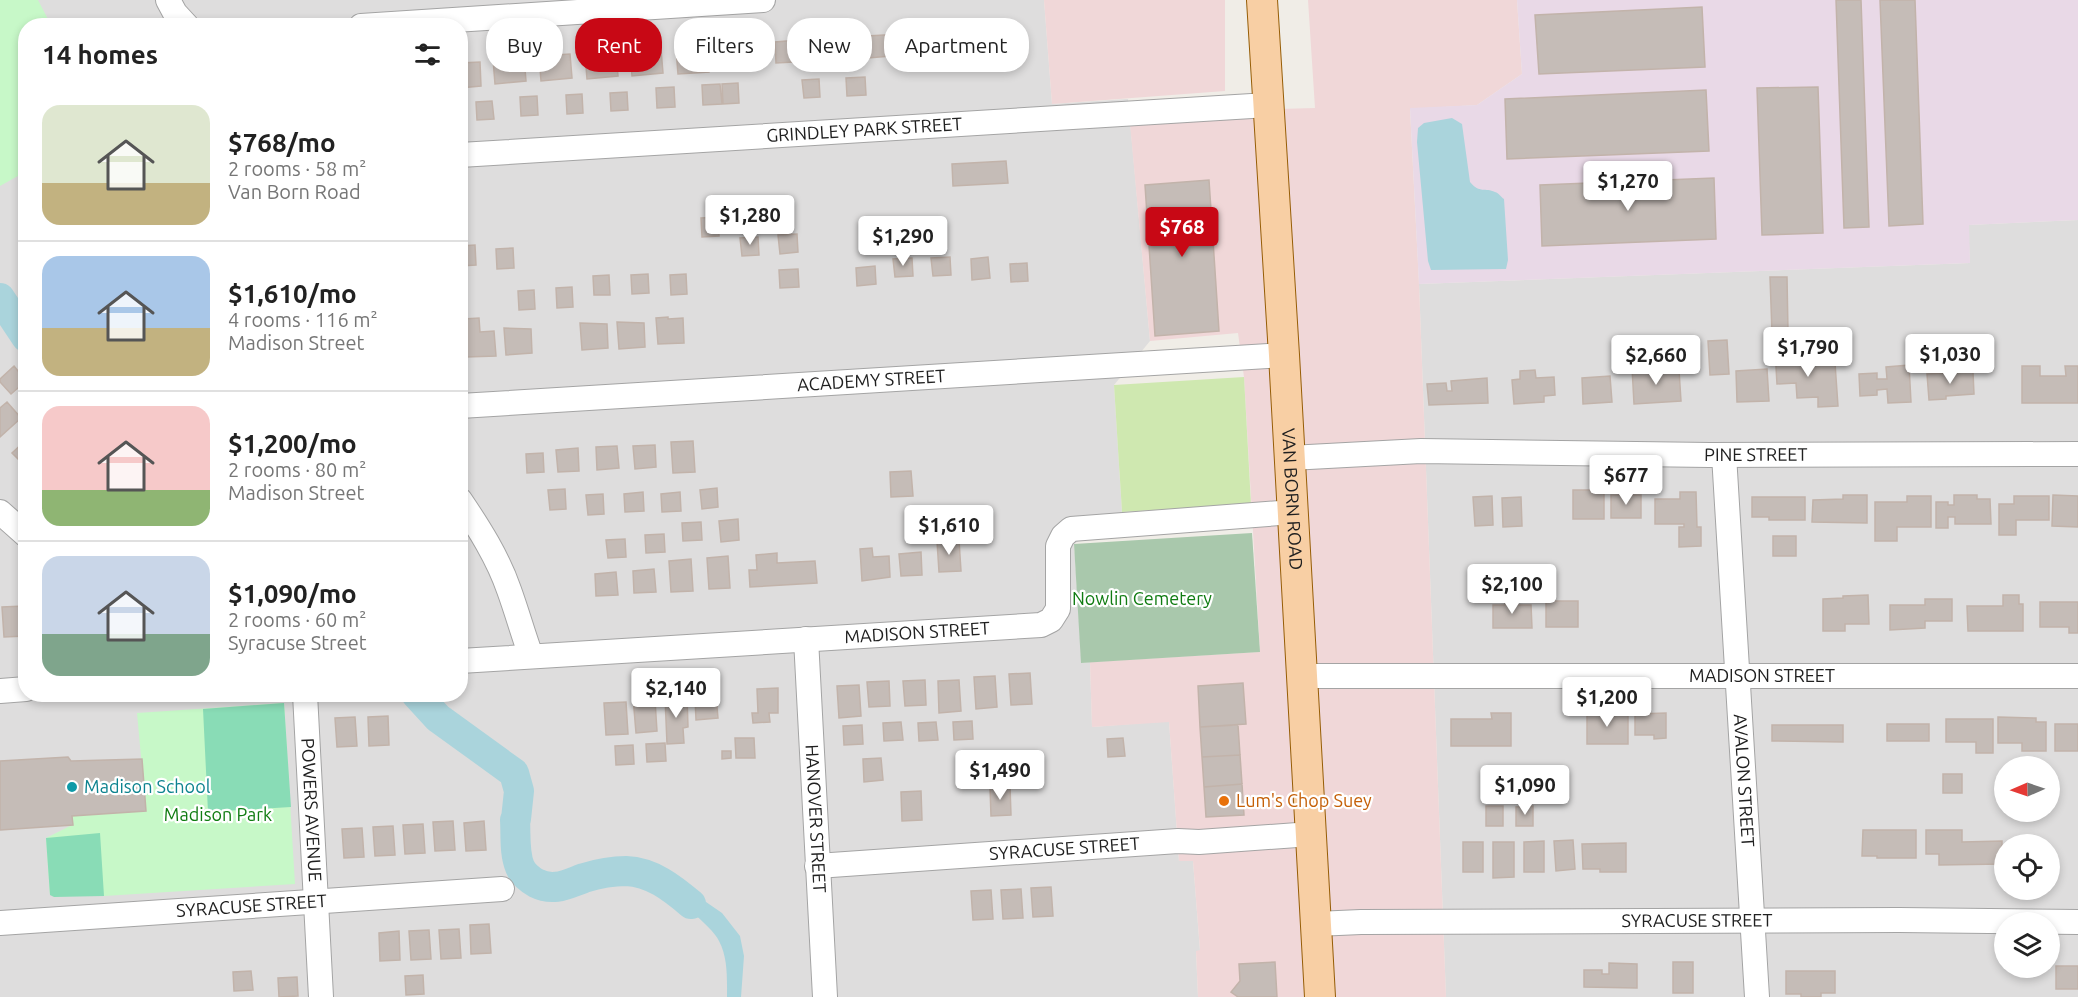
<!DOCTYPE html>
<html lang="en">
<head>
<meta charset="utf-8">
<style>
	body { margin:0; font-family:Ubuntu,sans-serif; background:#f6f6f6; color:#222; height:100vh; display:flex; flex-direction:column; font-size:22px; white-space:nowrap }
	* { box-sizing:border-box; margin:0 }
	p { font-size:20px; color:#767676 }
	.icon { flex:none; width:33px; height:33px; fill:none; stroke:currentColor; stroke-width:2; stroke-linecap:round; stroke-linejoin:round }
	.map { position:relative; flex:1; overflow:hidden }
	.sheet { position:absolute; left:18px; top:18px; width:450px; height:684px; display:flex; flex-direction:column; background:#fff; border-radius:24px; box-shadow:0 3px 9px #0003 }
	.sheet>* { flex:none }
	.banner { position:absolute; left:486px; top:18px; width:570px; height:54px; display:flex; gap:12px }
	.needle { width:39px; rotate:268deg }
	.buttons { position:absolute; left:1994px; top:756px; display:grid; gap:12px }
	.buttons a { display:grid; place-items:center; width:66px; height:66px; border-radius:50%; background:#fff; box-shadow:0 3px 9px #0003; font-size:30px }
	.price { position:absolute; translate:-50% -51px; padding:0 14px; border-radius:6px; background:#fff; color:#222; font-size:20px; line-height:39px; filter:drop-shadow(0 2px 3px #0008) }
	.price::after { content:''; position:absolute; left:50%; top:36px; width:18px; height:14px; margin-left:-9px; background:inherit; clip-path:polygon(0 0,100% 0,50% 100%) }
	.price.selected { background:#c80815; color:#fff }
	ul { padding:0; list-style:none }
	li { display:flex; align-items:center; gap:18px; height:150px; padding:0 24px }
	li+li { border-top:2px solid #e0e0e0 }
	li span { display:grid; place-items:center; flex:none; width:168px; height:120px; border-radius:18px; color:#555 }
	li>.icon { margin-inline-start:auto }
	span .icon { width:72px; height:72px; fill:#fffc; stroke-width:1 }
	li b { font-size:26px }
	h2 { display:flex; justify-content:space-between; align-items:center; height:72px; padding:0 24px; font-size:26px }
	.chip { padding:0 21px; border-radius:24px; background:#fff; box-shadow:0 3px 9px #0003; font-size:21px; line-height:54px }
	.chip.selected { background:#c80815; color:#fff }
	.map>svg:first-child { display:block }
	.residential { fill:#dedddd; fill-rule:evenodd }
	.commercial { fill:#f0d7d8 }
	.industrial { fill:#e9d9e7 }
	.grass { fill:#cfe8b0 }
	.cemetery { fill:#a9c8ac }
	.park { fill:#c7f8c8 }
	.pitch { fill:#89dcb6 }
	.water { fill:#aad4dc }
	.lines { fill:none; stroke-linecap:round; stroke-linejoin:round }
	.river { stroke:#aad4dc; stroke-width:30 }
	.building { fill:#c5bcb7; stroke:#c2b3aa; stroke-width:1.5 }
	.minor-casing { stroke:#a4a4a4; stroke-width:26 }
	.major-casing { stroke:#965d06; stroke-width:32 }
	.minor { stroke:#fff; stroke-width:24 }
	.major { stroke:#f8cfa4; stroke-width:30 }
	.culture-dot { fill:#0f9aa8; stroke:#fff; stroke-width:2 }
	.food-dot { fill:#e8710a; stroke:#fff; stroke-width:2 }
	.labels { text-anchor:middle; stroke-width:4.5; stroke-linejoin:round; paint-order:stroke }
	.street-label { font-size:18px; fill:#202020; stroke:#fff }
	.park-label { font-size:18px; fill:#107c12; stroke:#fff }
	.culture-label { font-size:18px; fill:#0d838f; stroke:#fff; text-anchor:start }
	.food-label { font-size:18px; fill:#c56008; stroke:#fff; text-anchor:start }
</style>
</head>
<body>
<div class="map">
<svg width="2078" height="997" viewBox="0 0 2078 997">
	<rect width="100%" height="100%" fill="#f0ede7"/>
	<path class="residential" d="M0,0H1044L1052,104L1128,99L1150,341L1114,385L1122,512L1074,544L1082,663L1090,662L1092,727L1169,721L1179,861H1193L1200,951H1196L1198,997H0ZM26,26H460V694H26Z
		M2078,220V997H1446L1419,284L1970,263L1968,225ZM2004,766H2049V812H2004ZM2004,844H2049V890H2004ZM2004,922H2049V968H2004Z"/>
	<path class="commercial" d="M1044,0H1225V91L1052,104Z
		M1308,0H1517L1522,74L1477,105L1410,109L1419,284L1446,997H1198L1196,951L1200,950L1193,861H1179L1169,722L1092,727L1090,662L1260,652L1244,377L1238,333L1150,341L1129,113L1315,108Z"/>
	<path class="industrial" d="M1517,0H2078V220L1969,225L1970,263L1419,284L1410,108L1477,105L1522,74Z"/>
	<path class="grass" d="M1244,377L1251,504L1122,512L1114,385Z"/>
	<path class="cemetery" d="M1252,533L1260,652L1081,663L1074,544Z"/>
	<path class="park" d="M0,0H38L51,25L26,26L25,172L0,186Z
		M284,703L295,884L104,896L50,895L46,838L72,825V816L146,811L137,713Z"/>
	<path class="pitch" d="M284,703L291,807L208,812L203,709Z
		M100,833L104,896L54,897L50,895L46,838Z"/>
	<path class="water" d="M1452,118L1462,124L1470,182C1480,194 1485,187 1495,192C1499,193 1501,197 1504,199L1508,260L1506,269L1431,270L1428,261L1417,142L1418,128L1424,123Z
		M661,871L722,913L740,936L744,956L741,997H727C727,978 728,958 719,941C712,925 670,895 656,884Z"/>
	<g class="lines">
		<path class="river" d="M0,298L26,337
			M416,694L438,718L514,773L519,791L516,819L515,820C516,835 514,853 520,867C523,874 529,879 536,883C554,892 567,884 584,878C597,874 613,871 626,871C652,872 672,888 691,904"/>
	</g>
	<path class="building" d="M1836,0H1861L1869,227L1844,228Z
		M1880,0H1915L1923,224L1889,226Z
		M1702,7L1705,67L1539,74L1535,15Z
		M902,34L903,55L868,58L867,36Z
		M857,36L858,57L823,60L821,38Z
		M810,39L812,61L776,63L775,42Z
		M761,43L762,64L727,66L726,45Z
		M707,47L709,72L678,74L676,49Z
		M661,49L663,73L632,76L630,51Z
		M616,52L618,76L587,79L585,54Z
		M570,54L572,78L541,81L539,56Z
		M524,57L526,81L495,84L493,59Z
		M480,62L481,86L460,88V63Z
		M865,77L866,95L847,96L846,78Z
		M819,79L820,97L804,98L802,80Z
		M738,83L739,103L723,104L722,84Z
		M720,84L722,104L703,105L702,85Z
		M674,87L675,107L657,108L656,88Z
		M1818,87L1823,233L1762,235L1757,88Z
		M1706,90L1709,151L1507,159L1505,99Z
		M627,92L628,110L611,111L610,93Z
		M582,94L583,113L567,114L566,95Z
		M537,96L538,115L521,116L520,97Z
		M492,101L494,119L477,120L476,102Z
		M1006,161L1008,183L953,186L952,164Z
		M1714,178L1716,239L1542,246L1540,185Z
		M1209,180L1219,331L1155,336L1145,185Z
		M718,217L719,236L702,237L701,218Z
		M797,234L798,252L780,254L778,235Z
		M758,237L759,255L742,256L740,238Z
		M475,245L476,265L460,266V246Z
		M513,248L514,268L497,269L496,249Z
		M950,257L951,275L933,276L931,258Z
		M988,257L990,278L972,280L971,259Z
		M912,258L913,276L895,277L893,259Z
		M1027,263L1028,281L1011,282L1010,264Z
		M875,266L876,284L857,286L856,268Z
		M798,269L799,287L780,288L779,270Z
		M648,274L649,293L632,294L631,275Z
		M686,274L687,294L671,295L670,275Z
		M609,275L610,295H594L593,276Z
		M1770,277H1787L1788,331L1772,332Z
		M572,287L573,307L557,308L556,288Z
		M534,290L535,309L519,310L518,291Z
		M668,317V319L683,318L684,343L658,344L656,318Z
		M479,318L480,332L494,331L496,356L466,357L464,319Z
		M617,322L644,323L645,347L619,349Z
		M580,323L607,324L608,348L582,350Z
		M504,328L531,329L532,353L506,355Z
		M1727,340L1729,374L1710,375L1708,341Z
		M1798,349L1799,365L1835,363L1838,406L1818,407V397L1797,398L1796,383L1777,384L1775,350Z
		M1909,365L1911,402L1888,403L1887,389L1877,390V395L1860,396L1859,374L1877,373V379H1887L1886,367Z
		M14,366L26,381L11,394L0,382V379Z
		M1647,366V372L1679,370L1681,401L1634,404L1632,367Z
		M2022,366H2040V376H2066L2065,366H2078V403H2022Z
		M1767,369L1769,401L1737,402L1736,371Z
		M1535,370L1536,378L1554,377L1555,395L1544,396V402L1514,404L1512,380L1520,379V371Z
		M1973,372L1974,394L1946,396V399L1929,400L1927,374Z
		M1610,376L1612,402L1583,404L1582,378Z
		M1487,378L1488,403L1429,405L1427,384L1446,383L1447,391H1452L1451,381Z
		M7,402L21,418L0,437V408Z
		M26,440V467L12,453Z
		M693,441L695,472L673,473L671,442Z
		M655,445L656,467L635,469L633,446Z
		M617,446L619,468L597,470L596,447Z
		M578,448L579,471L558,472L556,450Z
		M543,453L544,472L527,473L526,454Z
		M911,471L913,496L891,497L890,472Z
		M717,488L718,507L702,509L700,490Z
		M565,489L566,509L550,510L548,490Z
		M1573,490H1604V519H1573Z
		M643,492L644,511L625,512L624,494Z
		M680,492L681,511L662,512L661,494Z
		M1680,492H1696L1697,527H1701V546L1679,547V527H1684V524H1655V499H1680Z
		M603,494L604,514L588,515L586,495Z
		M1611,495H1641V518H1611Z
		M1843,495H1867V523L1812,522L1813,500L1843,499Z
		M1954,495H1977V499H1990L1991,524H1955V517H1948V528H1936V502H1948V505H1954Z
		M2053,495L2078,496V527L2052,526Z
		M1492,496L1493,525L1475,526L1473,497Z
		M1907,496H1931V527H1897V541H1875V502H1907Z
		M2014,496H2049V520H2016V535H1999V504H2014Z
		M1521,497L1522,526L1503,527L1502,498Z
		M1752,497H1805V520H1769V517H1752Z
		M738,519L739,540L721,542L719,521Z
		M701,522L702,540L683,541L682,523Z
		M664,534L665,552L646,553L645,535Z
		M1773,536H1796V556H1773Z
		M625,539L626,557L608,558L606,540Z
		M959,540L961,571L939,572L937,541Z
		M872,548L873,557L889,556L890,577L862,581L860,549Z
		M921,552L922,575L901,576L899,554Z
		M777,553V563L815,561L817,583L750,587L749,570H757L756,555Z
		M728,556L730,588L709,589L707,558Z
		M691,559L693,591L671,592L669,561Z
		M654,569L656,592L634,593L633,571Z
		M616,572L618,595L596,596L595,574Z
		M1868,595L1869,624H1845V631H1823V599L1843,598V596Z
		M2003,595H2019V604H2023V631H1968L1967,606H2003Z
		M1505,596H1518V605H1531L1532,628H1493V605H1505Z
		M1925,599H1952V621H1925V628L1890,630V605H1925Z
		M1546,601H1578V627H1546Z
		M2040,602H2078V633H2069V627H2040Z
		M24,606L26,636L4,637L2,607Z
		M1030,673L1032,704L1011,705L1009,674Z
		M995,676L997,707L976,709L974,677Z
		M925,680L926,705L905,706L903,681Z
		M959,680L961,711L939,713L938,681Z
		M889,681L890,706L869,707L867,682Z
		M1243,683L1246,724L1200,727L1198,686Z
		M859,685L861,716L839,718L837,686Z
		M778,688V713H769L770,722L753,723L752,713H758L757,689Z
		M646,696L647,700H655L657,731L636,733L633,697Z
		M687,696L688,727L683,728L684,743L667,744L665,697Z
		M716,696L718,718L696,720L695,697Z
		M626,702L628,734L606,735L604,703Z
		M1491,713H1511V746H1451V719H1492Z
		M1587,713H1628V744H1587Z
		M1666,713V738L1654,739V735H1635V714Z
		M388,716L389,745L369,746L368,717Z
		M355,717L357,746L337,747L335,718Z
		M1998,717L2036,718V722H2046V751H2022V743H1998Z
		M1946,719H1993V753H1976V742H1946Z
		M972,721L973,739L954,740L953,722Z
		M901,722L903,740L884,741L883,723Z
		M936,722L938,740L919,741L918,723Z
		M1887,724H1929V741H1887Z
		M2055,724H2078V751H2055Z
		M862,725L863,744L844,745L843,726Z
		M1238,725L1240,755L1202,757L1200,727Z
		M1772,725H1843V742L1772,741Z
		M735,738H754L755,758H736Z
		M1123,738L1125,756L1108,757L1107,739Z
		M665,743L666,761L647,762L646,744Z
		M633,745L634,764L616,765L615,746Z
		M722,751H731V758L722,759Z
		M1240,755L1242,784L1204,787L1202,757Z
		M68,757L71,761L142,759L146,811L72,816L73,825L0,830V761Z
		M881,758L883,780L864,782L863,759Z
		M1943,774H1962V793H1943Z
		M1242,784L1244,815L1206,817L1204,787Z
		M1010,786L1011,815L991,816L990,787Z
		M921,791L922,820L902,821L901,792Z
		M1486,806H1503V826H1486Z
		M1533,806V826H1516V807Z
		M453,821L455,850L435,851L433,822Z
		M484,821L486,850L466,851L464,823Z
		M423,824L425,853L405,854L403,825Z
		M393,826L395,855L375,856L373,827Z
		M362,828L364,857L344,858L342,829Z
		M1863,830H1916V858H1877V856H1862Z
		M1926,830H1962V842L2002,841V864L1939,865V854H1926Z
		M1573,840L1575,869L1556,871L1554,841Z
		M1544,841V872H1524V842Z
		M1463,842H1483V872H1463Z
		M1493,842H1514V877L1493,878Z
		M1626,843V872H1600V869H1583L1582,844Z
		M1051,887L1053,916L1033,917L1031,888Z
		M1021,889L1023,918L1003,919L1001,890Z
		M991,890L993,919L973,920L971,891Z
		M489,924L491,953L471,954L470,925Z
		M459,929L461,958L441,959L439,930Z
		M429,930L431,959L411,960L409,931Z
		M399,931L400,960L380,961L379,933Z
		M1275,962L1277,997H1238L1231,992L1240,981L1239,964Z
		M1673,962H1693V993H1673Z
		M1609,963L1637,964V988L1584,987V970H1602V974H1609Z
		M2056,966H2078V989H2056Z
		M251,971L253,990L234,991L233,972Z
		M1786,971H1835V993H1821V997H1801V994H1786Z
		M423,975L424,994L406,995L405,976Z
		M297,977L298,996L279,997L278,978Z"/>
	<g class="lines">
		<g class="minor-casing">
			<g id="minor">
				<path d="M168,0L175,13L187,26"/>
				<path d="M361,26L763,0"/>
				<path id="s1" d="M460,155L1268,105"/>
				<path id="s2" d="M460,406L1284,355"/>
				<path id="s3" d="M1724,455L1757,997"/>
				<path id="s4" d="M1290,458L1421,451L1710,455L2078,454"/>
				<path d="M460,500C479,528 498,558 509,590C517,612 523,634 531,656"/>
				<path d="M0,512L26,535"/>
				<path id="s5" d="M806,639L825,997"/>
				<path id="s6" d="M460,661L1041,625L1051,620L1058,609V546L1063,536L1071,529L1293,512"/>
				<path id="s7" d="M1302,676H2078"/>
				<path d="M0,691L26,689"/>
				<path id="s8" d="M305,694L321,997"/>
				<path id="s9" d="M817,866L1178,841L1199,842L1311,834"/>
				<path id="s10" d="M0,923L502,889"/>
				<path id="s11" d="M1316,924L1361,922L1899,920L2078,922"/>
			</g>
		</g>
		<g class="major-casing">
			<g id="major">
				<path id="s12" d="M1262,0L1284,355L1320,997"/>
			</g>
		</g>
		<use href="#minor" class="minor"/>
		<use href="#major" class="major"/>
	</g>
	<circle class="culture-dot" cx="72" cy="787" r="6"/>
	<circle class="food-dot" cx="1224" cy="801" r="6"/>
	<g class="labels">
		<g class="street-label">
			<text dy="6" stroke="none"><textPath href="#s1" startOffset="405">GRINDLEY PARK STREET</textPath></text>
			<text dy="6" stroke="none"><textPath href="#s2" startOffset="412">ACADEMY STREET</textPath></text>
			<text dy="6" stroke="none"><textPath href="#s4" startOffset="466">PINE STREET</textPath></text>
			<text dy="6" stroke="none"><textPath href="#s12" startOffset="500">VAN BORN ROAD</textPath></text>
			<text dy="6" stroke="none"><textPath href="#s6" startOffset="458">MADISON STREET</textPath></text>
			<text dy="6" stroke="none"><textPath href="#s7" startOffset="460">MADISON STREET</textPath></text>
			<text dy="6" stroke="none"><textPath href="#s3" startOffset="326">AVALON STREET</textPath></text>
			<text dy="6" stroke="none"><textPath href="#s8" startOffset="116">POWERS AVENUE</textPath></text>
			<text dy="6" stroke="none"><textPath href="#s5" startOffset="180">HANOVER STREET</textPath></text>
			<text dy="6" stroke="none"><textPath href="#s9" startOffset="248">SYRACUSE STREET</textPath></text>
			<text dy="6" stroke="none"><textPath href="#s10" startOffset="252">SYRACUSE STREET</textPath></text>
			<text dy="6" stroke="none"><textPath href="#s11" startOffset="381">SYRACUSE STREET</textPath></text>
		</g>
		<g class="park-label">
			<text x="1142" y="605">Nowlin Cemetery</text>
			<text x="218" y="821">Madison Park</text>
		</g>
		<g class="culture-label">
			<text x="84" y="793">Madison School</text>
		</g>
		<g class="food-label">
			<text x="1236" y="807">Lum's Chop Suey</text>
		</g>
	</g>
</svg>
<div class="buttons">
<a><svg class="needle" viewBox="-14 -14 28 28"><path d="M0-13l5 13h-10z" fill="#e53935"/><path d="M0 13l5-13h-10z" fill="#767676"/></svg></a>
<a><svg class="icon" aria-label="locate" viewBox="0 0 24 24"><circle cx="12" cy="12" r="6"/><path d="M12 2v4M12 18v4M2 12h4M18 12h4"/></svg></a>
<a><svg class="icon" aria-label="layers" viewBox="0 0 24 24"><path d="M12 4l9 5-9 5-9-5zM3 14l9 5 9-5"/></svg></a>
</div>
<b class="price" style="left:1628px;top:212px">$1,270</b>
<b class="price" style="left:750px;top:246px">$1,280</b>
<b class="price selected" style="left:1182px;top:258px">$768</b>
<b class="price" style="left:903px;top:267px">$1,290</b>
<b class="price" style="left:1808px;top:378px">$1,790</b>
<b class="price" style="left:1950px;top:385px">$1,030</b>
<b class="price" style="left:1656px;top:386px">$2,660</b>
<b class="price" style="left:1626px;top:506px">$677</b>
<b class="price" style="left:949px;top:556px">$1,610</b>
<b class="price" style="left:1512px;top:615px">$2,100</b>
<b class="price" style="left:676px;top:719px">$2,140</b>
<b class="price" style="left:1607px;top:728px">$1,200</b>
<b class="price" style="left:1000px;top:801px">$1,490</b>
<b class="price" style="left:1525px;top:816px">$1,090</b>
<div class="banner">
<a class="chip">Buy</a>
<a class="chip selected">Rent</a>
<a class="chip">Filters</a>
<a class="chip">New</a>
<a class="chip">Apartment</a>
</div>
<section class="sheet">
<h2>14 homes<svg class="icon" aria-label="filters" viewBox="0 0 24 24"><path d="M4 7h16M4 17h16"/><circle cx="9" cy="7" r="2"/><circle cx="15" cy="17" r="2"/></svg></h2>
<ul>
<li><span style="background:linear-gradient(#dfe7d0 65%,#c2b280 0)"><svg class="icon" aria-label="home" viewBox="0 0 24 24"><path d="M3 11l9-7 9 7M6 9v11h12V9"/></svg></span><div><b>$768/mo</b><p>2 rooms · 58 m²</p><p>Van Born Road</p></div></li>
<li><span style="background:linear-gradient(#a9c7e8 60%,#c2b280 0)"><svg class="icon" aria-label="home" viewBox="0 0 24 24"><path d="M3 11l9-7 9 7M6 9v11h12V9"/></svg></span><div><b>$1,610/mo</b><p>4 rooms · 116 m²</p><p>Madison Street</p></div></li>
<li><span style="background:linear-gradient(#f6c9c9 70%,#8fb573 0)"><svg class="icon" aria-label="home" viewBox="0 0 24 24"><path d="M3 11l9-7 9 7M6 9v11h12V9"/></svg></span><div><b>$1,200/mo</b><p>2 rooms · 80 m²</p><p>Madison Street</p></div></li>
<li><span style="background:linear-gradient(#c9d6e8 65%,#7fa58c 0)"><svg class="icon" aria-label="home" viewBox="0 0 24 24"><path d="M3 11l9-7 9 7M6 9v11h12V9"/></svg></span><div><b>$1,090/mo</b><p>2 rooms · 60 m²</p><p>Syracuse Street</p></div></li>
</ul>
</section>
</div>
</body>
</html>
